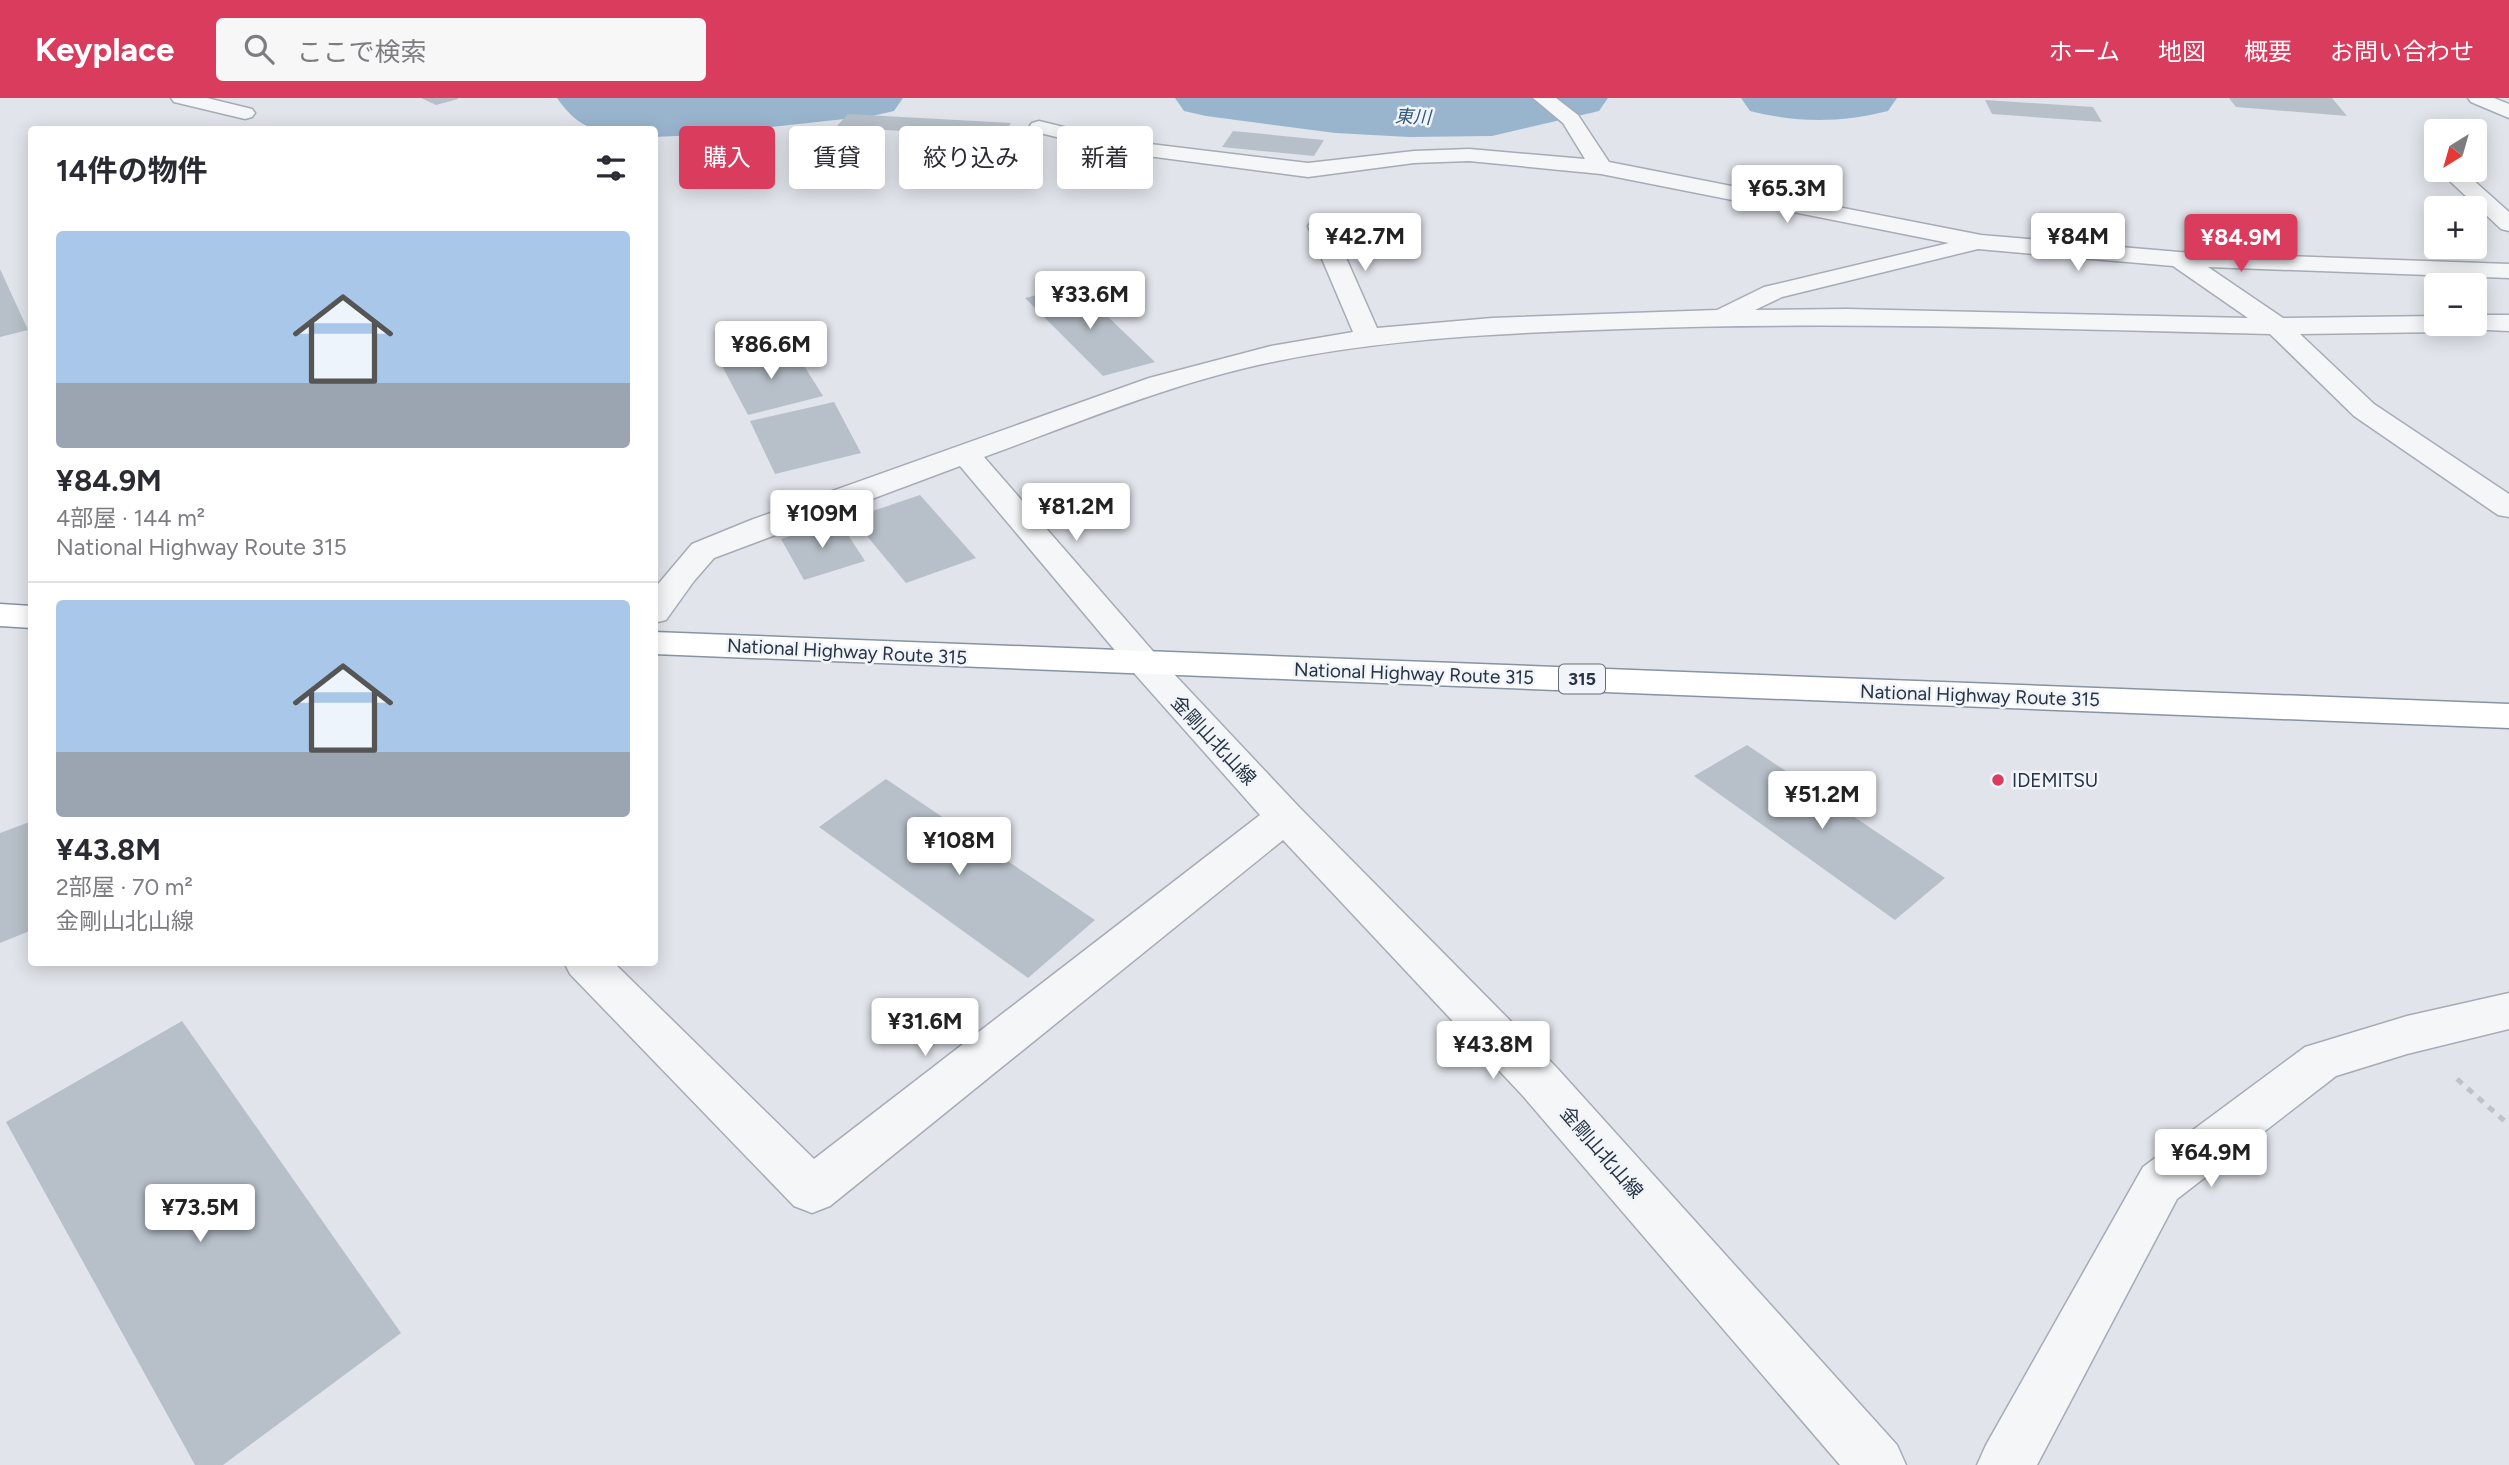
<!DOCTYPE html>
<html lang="ja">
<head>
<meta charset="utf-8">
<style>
	body { margin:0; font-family:Figtree,"Noto Sans JP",sans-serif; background:#f7f7f7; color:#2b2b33; height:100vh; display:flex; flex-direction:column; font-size:26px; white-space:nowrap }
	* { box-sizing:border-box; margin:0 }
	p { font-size:23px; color:#7c7c81 }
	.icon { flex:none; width:38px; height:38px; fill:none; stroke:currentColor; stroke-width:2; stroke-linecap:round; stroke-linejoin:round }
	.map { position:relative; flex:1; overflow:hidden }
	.side { position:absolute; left:28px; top:28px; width:630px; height:840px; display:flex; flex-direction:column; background:#fff; border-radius:7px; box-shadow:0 4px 18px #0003 }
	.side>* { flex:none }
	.guide { position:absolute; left:679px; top:28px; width:665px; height:63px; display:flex; gap:14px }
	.needle { width:46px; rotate:217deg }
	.fabs { position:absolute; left:2424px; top:21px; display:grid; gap:14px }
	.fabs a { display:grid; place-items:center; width:63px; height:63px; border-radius:7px; background:#fff; box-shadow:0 4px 18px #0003; font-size:35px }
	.price { position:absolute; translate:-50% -60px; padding:0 16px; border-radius:7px; background:#fff; color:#222; font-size:23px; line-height:46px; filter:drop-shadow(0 2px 4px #0008) }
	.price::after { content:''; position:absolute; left:50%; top:42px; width:21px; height:16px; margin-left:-10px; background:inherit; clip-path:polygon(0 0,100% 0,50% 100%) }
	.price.active { background:#da3c5d; color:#fff }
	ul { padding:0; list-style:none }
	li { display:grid; align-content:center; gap:14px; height:371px; padding:0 28px }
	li+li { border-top:2px solid #e1e1e2 }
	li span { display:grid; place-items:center; height:217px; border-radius:7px; color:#555 }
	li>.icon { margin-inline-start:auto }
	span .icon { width:126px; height:126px; fill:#fffc; stroke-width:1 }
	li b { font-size:30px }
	h2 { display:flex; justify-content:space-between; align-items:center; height:84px; padding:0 28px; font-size:30px }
	.pill { padding:0 24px; border-radius:7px; background:#fff; box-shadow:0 4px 18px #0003; font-size:24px; line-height:63px }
	.pill.active { background:#da3c5d; color:#fff }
	header { display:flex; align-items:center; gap:42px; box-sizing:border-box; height:98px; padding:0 35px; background:#da3c5d; color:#fff }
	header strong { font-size:33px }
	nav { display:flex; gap:38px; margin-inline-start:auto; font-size:24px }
	.search { width:490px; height:63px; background:#f7f7f7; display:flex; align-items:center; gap:18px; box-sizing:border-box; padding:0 24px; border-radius:7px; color:#7c7c81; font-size:26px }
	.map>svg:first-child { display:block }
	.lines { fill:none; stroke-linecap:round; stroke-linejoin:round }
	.river { fill:#99b5ce; fill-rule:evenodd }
	.building { fill:#b7bfc9 }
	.minor-casing { stroke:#a5acb6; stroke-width:3 }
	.highway-casing { stroke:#8793a3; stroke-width:3 }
	.path { stroke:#bfc3c9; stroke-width:5; stroke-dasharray:7 7; stroke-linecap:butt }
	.minor { fill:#f4f6f8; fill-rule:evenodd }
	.highway { fill:#fff; fill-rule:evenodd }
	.poi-dot { fill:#da3c5d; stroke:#f1f4f8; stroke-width:2.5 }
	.labels { text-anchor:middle; stroke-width:5; stroke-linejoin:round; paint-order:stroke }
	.far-water-label { font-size:18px; font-style:italic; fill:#2e557b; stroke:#f1f4f8 }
	.shield { fill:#f1f4f8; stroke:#646d7a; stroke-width:2 }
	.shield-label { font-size:18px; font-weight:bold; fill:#273344 }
	.street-label { font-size:19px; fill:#273344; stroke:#f1f4f8 }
	.poi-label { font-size:19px; fill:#273344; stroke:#f1f4f8; text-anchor:start }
</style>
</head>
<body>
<header>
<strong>Keyplace</strong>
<div class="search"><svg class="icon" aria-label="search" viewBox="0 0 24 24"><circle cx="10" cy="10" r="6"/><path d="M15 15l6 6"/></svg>ここで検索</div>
<nav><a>ホーム</a><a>地図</a><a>概要</a><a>お問い合わせ</a></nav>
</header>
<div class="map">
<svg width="2509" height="1367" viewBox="0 0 2509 1367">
	<rect width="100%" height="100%" fill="#e1e5eb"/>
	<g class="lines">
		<path class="river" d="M557,0H903L894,13L872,18L698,37L654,39V32C609,32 586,42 557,0Z
			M1175,0H1608L1599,13L1492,38L1409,39L1335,35L1206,18L1184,13Z
			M1741,0H1897L1888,13C1841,25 1797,25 1750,13Z"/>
	</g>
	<path class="building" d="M421,0H458V1L436,7Z
		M2229,0H2332L2347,18L2236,9Z
		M1985,2L2093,9L2102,24L1992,16Z
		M848,16L1011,25L1006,32L1023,33L1018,40L836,29Z
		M1233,33L1324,42L1314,58L1222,49Z
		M0,171L28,232L0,239Z
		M1075,187L1155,264L1103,278L1025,200Z
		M793,250L823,298L748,317L721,266Z
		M834,304L861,355L775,376L750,323Z
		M920,397L976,460L906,485L852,420Z
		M839,423L865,463L804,482L781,441Z
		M1747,647L1945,780L1895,822L1694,678Z
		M886,681L1095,822L1028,880L819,729Z
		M32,723V832L0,845V735Z
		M182,923L401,1235L223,1367H195L6,1024Z"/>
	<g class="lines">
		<g class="minor-casing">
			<path id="minor" d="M171,0H207L252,11L255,15L252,19L245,21L174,4Z
				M1533,0H1556L1578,17L1609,64L1981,137L2179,154L2509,166V180L2208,169L2283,220L2436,218V226H2457L2453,232L2444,234L2300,236L2374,306L2509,396V419L2498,417L2354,318L2270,236C2054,231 1838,223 1622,231C1506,235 1391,240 1277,263C1176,283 1080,324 984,359L1158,559L1299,709L1557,970L1897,1347L1906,1367H1840L1523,998L1283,742L830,1108L812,1115L794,1108L570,876L564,864H613L814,1061L1260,717L1134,575L960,368L714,460L694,483L666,522L654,525V491L692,446L751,422L1149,280L1271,248L1353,234L1308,128L1312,123H1328L1332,128L1377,230L1492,220L1717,212L1764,189L1949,145L1601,76L1469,63L1414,65L1308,79L1117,54L1032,33L1029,29L1032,25L1039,23L1117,42L1308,65L1414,53L1469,51L1585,61L1563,25ZM1978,151L2173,168L2248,220L1847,211L1755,212L1782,199Z
				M2468,0H2494L2509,6V20L2471,4Z
				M2438,72H2462L2509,114V133L2501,131Z
				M2474,217H2509V233L2465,231L2461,226H2474Z
				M2509,895V931L2407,956L2336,978L2177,1101L2037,1367H1977L1986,1347L2143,1069L2305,949L2407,918Z"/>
		</g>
		<g class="highway-casing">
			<path id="highway" d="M0,506L32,508V530L0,528Z
				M654,534L2509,606V630L654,556Z"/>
		</g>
		<path class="path" d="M2457,981L2509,1027"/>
		<use href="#minor" class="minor"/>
		<use href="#highway" class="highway"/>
	</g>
	<circle class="poi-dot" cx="1998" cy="682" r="7"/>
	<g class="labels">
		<g class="far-water-label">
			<text transform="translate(1413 19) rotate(2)" y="6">東川</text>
		</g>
		<rect class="shield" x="1559" y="566.5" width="46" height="29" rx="5"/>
		<g class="shield-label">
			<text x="1582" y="587">315</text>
		</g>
		<g class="street-label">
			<text transform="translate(847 553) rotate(3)" y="7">National Highway Route 315</text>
			<text transform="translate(1414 575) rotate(2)" y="7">National Highway Route 315</text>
			<text transform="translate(1980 597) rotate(2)" y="7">National Highway Route 315</text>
			<text transform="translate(1214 642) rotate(47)" y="7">金剛山北山線</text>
			<text transform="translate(1602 1054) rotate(49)" y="7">金剛山北山線</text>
		</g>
		<g class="poi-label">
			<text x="2012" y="689">IDEMITSU</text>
		</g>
	</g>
</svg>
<div class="fabs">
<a><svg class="needle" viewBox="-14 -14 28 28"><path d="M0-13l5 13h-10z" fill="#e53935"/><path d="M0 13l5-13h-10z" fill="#7c7c81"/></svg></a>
<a>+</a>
<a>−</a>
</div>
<b class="price" style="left:1787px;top:127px">¥65.3M</b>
<b class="price" style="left:1365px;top:175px">¥42.7M</b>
<b class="price" style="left:2078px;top:175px">¥84M</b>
<b class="price active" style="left:2241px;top:176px">¥84.9M</b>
<b class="price" style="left:1090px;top:233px">¥33.6M</b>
<b class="price" style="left:771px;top:283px">¥86.6M</b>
<b class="price" style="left:1076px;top:445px">¥81.2M</b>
<b class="price" style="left:822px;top:452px">¥109M</b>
<b class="price" style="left:1822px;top:733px">¥51.2M</b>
<b class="price" style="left:959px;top:779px">¥108M</b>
<b class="price" style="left:925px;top:960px">¥31.6M</b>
<b class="price" style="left:1493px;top:983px">¥43.8M</b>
<b class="price" style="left:2211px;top:1091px">¥64.9M</b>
<b class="price" style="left:200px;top:1146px">¥73.5M</b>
<div class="guide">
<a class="pill active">購入</a>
<a class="pill">賃貸</a>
<a class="pill">絞り込み</a>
<a class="pill">新着</a>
</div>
<section class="side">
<h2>14件の物件<svg class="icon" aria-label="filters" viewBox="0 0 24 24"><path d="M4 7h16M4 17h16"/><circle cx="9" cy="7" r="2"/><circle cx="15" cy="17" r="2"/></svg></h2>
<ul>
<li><span style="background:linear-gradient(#a9c7e8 70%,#9aa5b1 0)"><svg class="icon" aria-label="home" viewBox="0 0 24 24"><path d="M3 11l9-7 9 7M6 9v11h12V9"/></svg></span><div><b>¥84.9M</b><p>4部屋 · 144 m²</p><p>National Highway Route 315</p></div></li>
<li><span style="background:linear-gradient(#a9c7e8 70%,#9aa5b1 0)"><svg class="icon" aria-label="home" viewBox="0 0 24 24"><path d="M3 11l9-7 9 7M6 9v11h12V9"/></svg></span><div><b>¥43.8M</b><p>2部屋 · 70 m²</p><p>金剛山北山線</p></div></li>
</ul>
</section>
</div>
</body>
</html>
